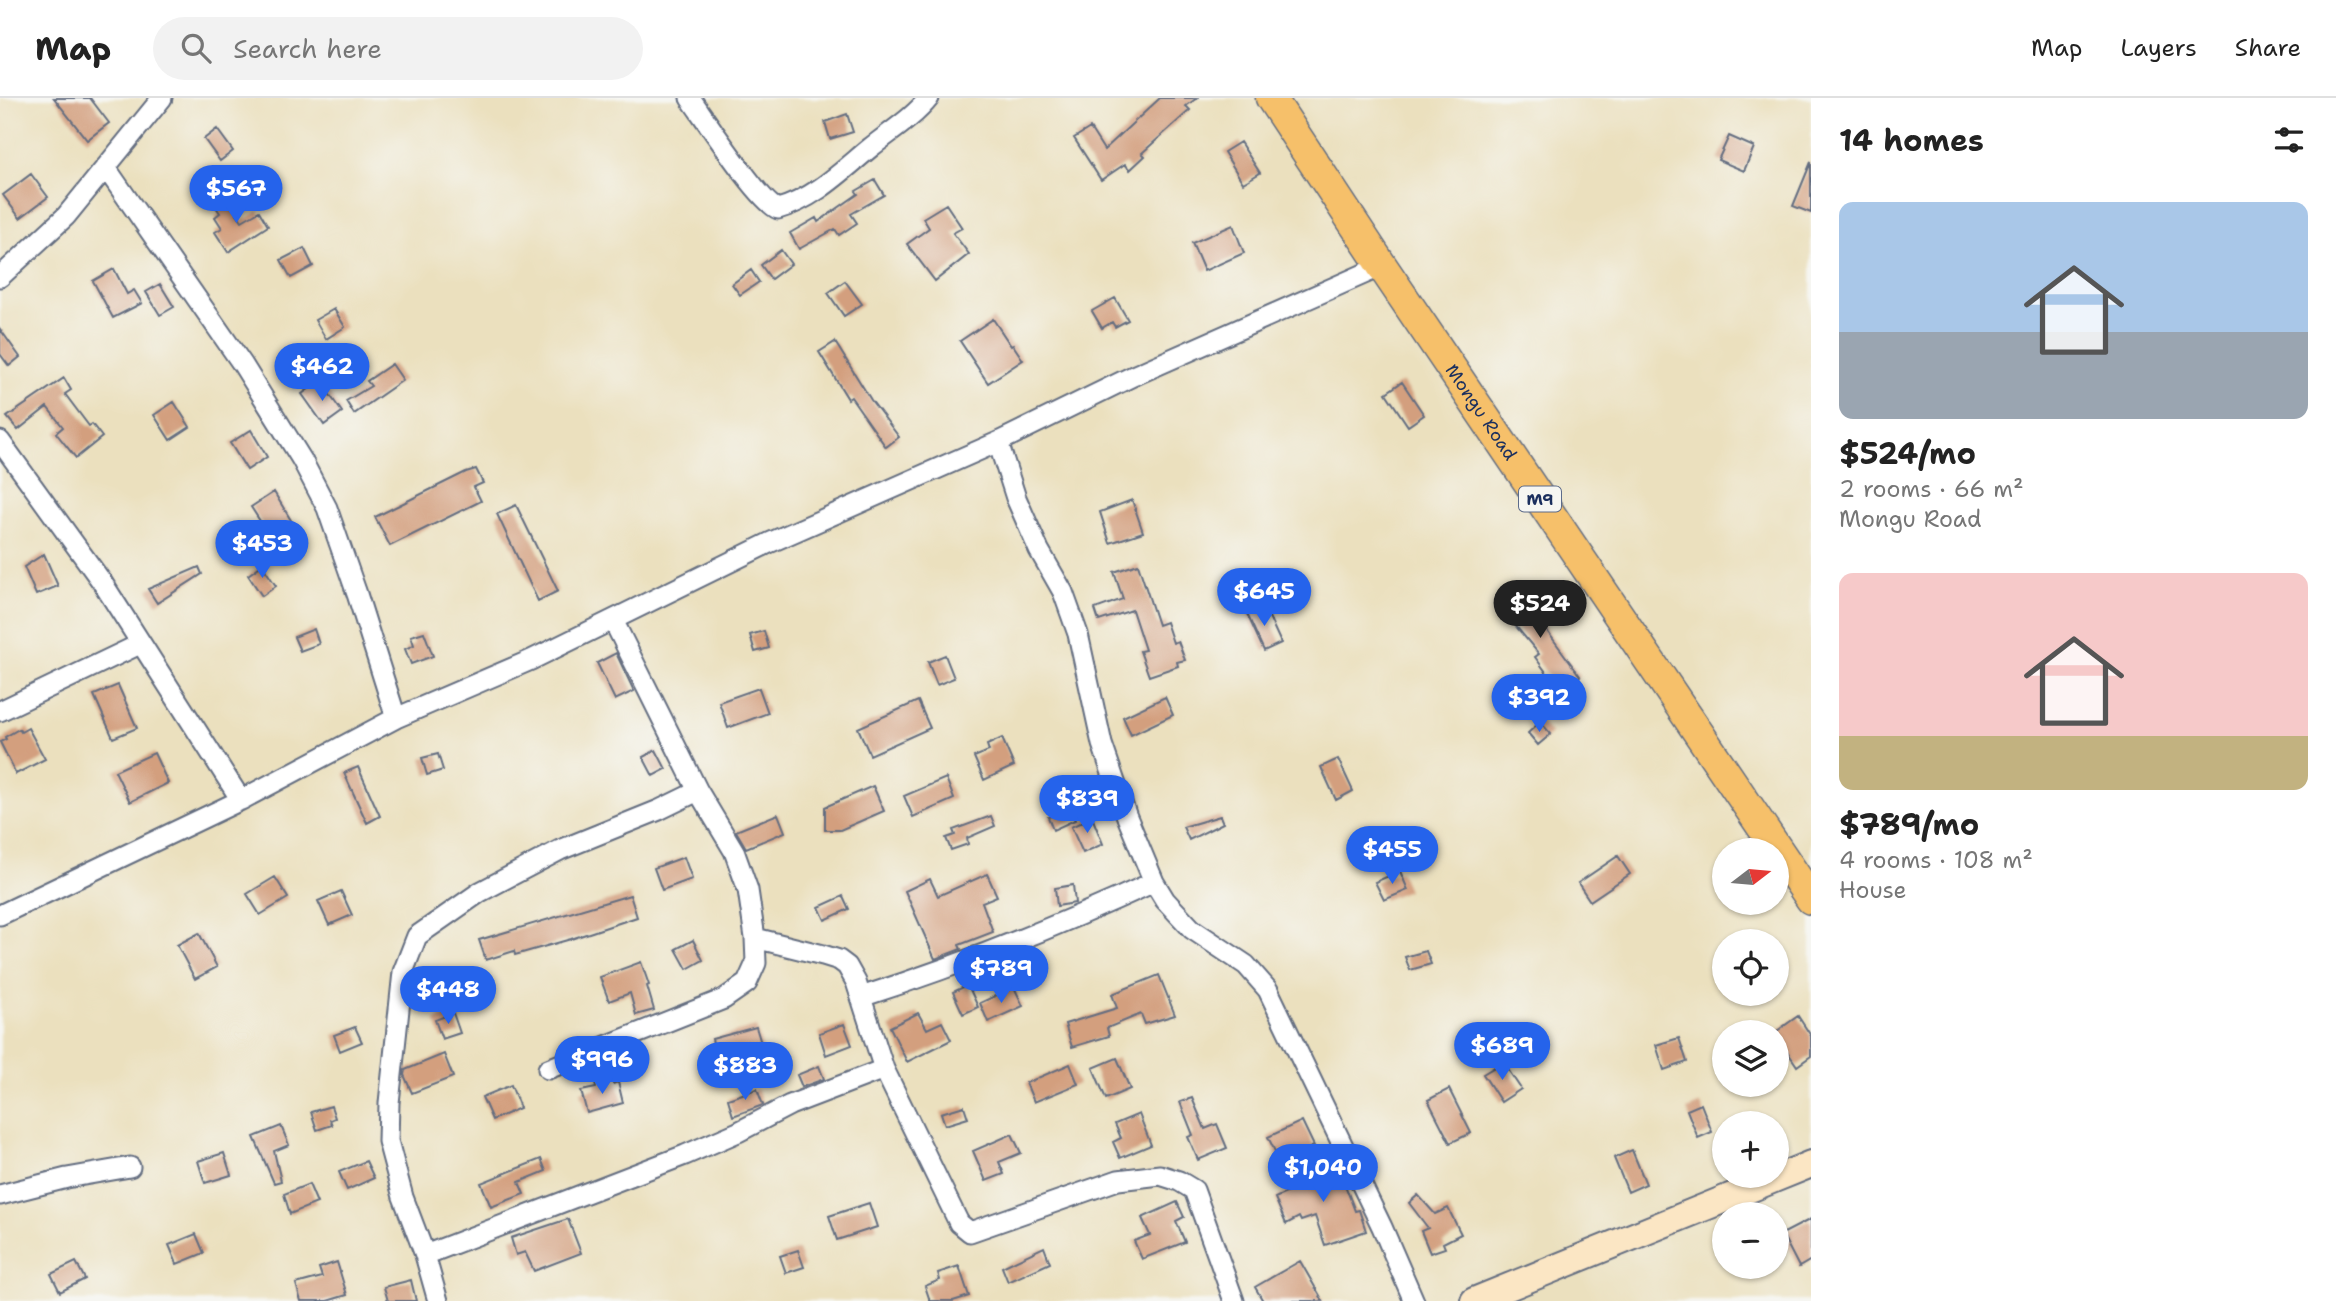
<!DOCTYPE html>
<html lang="en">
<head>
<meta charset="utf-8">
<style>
	body { margin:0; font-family:"Shantell Sans",sans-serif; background:#f2f2f2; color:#222; height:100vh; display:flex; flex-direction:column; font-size:26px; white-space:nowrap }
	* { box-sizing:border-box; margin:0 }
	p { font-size:23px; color:#767676 }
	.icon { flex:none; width:38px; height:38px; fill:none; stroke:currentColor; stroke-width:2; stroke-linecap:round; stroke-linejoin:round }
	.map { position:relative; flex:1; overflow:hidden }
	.panel { display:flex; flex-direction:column; background:#fff; width:525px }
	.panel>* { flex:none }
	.needle { width:46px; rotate:74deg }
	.fabs { position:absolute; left:1712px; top:740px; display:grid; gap:14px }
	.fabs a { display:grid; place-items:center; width:77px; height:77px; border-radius:50%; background:#fff; box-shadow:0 2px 5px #0004; font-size:35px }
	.price { position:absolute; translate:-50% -60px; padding:0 16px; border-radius:24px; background:#2563eb; color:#fff; font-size:23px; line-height:46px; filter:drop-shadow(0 2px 4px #0008) }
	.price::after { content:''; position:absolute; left:50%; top:42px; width:21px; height:16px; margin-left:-10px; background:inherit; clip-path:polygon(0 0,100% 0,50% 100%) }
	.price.selected { background:#222; color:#fff }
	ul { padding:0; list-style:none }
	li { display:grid; align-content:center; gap:14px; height:371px; padding:0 28px }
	li span { display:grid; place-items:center; height:217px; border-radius:14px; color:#555 }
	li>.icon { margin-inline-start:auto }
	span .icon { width:126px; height:126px; fill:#fffc; stroke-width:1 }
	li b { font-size:30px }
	h2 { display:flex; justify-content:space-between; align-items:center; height:84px; padding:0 28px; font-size:30px }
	header { display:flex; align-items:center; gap:42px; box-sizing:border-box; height:98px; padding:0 35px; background:#fff; border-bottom:2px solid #e0e0e0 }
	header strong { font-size:33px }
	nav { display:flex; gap:38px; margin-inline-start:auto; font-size:24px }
	.search { width:490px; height:63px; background:#f2f2f2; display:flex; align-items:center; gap:18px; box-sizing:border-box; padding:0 24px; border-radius:38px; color:#767676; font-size:26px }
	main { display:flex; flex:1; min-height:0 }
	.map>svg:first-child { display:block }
	.building { fill:#d39f7e }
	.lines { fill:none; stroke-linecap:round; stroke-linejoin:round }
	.street-casing { stroke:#646d80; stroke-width:23 }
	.secondary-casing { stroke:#646d80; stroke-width:30 }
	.primary-casing { stroke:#646d80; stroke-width:33 }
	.street { stroke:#fff; stroke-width:19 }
	.secondary { stroke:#fbe6c4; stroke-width:26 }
	.primary { stroke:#f6c06b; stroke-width:30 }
	.labels { text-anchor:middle; stroke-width:5; stroke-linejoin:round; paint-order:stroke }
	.shield { fill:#f6f6f2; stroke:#5d6b8a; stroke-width:2 }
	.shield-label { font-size:16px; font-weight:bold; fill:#1b2f5e }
	.street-label { font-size:18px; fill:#1b2f5e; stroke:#f6f6f2 }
</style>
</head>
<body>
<header>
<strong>Map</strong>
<div class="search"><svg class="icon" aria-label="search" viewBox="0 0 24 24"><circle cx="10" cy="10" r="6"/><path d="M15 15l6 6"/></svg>Search here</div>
<nav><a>Map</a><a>Layers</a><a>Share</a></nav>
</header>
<main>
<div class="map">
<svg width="1811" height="1203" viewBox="0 0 1811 1203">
	<rect width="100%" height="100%" fill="#f6f6f2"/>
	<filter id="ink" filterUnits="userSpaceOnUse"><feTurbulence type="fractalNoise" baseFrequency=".0143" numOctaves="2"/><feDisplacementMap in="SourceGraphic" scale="14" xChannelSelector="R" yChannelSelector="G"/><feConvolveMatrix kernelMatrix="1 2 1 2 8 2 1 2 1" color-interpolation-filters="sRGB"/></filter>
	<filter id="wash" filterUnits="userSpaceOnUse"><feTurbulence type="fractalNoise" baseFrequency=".00686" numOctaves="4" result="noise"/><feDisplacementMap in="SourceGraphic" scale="28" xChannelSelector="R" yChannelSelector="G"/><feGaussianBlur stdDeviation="1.57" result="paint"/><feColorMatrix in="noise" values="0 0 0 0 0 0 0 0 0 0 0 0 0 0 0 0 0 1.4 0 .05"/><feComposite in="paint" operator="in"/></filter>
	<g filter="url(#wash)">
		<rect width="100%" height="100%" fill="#ebe0be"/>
		<g id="blocks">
			<path class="building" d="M54,0H90L109,25L87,42Z
				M1160,0H1197L1186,8L1190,12L1142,55L1145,58L1130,72L1125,66L1101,82L1074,40L1090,30L1104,52Z
				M847,16L853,34L830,41L825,24Z
				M217,31L233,53L220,63L204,41Z
				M1729,38L1754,49L1744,73L1718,62Z
				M1240,44L1260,75L1243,85L1224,54Z
				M1811,64V115L1793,108Z
				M31,76L48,99L20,120L3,97Z
				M875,82L884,97L851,116L857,125L839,137L835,131L799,151L790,135L816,120L818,124L858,96L856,93Z
				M226,99L242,123L259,113L268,128L228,154L215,134L222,130L215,119L220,115L214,106Z
				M946,106L962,130L953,135L969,156L935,183L907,146L929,130L923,120Z
				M1233,127L1244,155L1204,173L1192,145Z
				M304,150L313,168L291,180L281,162Z
				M781,152L791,166L771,181L761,167Z
				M114,171L127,196L134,192L142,205L113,220L93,183Z
				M751,172L759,184L740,197L732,186Z
				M845,183L862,206L844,218L828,195Z
				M160,186L174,209L160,217L146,194Z
				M1115,200L1128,222L1115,229L1112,224L1102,230L1092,213Z
				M334,211L345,229L326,241L315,222Z
				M993,221L1011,248L1013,247L1023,262L988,285L960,243Z
				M0,231L20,259L9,268L0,256Z
				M835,244L871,302L899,339L886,349L851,299L848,301L819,254Z
				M392,266L403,282L354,316L346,303L371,288L367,283Z
				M64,280L71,292L65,296L89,328L92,326L102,339L76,360L56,335L63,329L47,309L18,332L7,319Z
				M320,283L342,314L324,327L302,296Z
				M1402,284L1424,317L1408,328L1386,295Z
				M174,304L190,329L170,342L154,317Z
				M251,332L267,359L247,372L230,345Z
				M476,371L483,385L474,389L481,403L390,448L375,419L466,374Z
				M274,394L295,429L273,443L251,409Z
				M1132,402L1143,434L1110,445L1100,414Z
				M516,407L558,493L538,503L497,416Z
				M44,456L58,488L36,497L24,469Z
				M1138,466L1158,527L1166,524L1173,545L1178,543L1185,562L1177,564L1178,568L1149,578L1140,553L1145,552L1132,512L1099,523L1095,511L1123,501L1114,474Z
				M262,467L276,488L262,498L248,477Z
				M199,469L202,476L157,505L148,491Z
				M1518,492L1545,524L1542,526L1580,578L1560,593L1535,559L1539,556L1499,508Z
				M1264,508L1281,545L1264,553L1247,516Z
				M314,531L319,546L300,553L294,539Z
				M764,533L769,550L755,554L750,537Z
				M424,534L433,558L411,566L405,551L414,547L411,538Z
				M616,555L634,593L615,602L597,565Z
				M945,557L954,580L937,587L928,564Z
				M118,587L137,630L113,640L94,597Z
				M759,590L768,615L728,630L719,604Z
				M1165,599L1173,617L1131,637L1123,619Z
				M918,603L930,630L870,657L858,630Z
				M1540,624L1551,636L1538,647L1528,635Z
				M28,630L45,661L16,676L0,644L6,641L5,639L19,631L21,634Z
				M1002,640L1014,668L984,682L974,659L989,653L987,647Z
				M656,652L666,671L653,678L643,659Z
				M154,655L168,685L130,704L115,673Z
				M438,656L443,672L427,677L422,660Z
				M1338,661L1353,693L1336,702L1321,669Z
				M358,669L380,718L367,725L344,675Z
				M946,680L954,701L913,719L904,698Z
				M873,688L884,713L840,732H825V709Z
				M1070,710L1075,722L1053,732L1048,719Z
				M778,716L785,734L746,750L736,733Z
				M991,718L995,728L967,740L968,746L951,752L946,740L955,737L953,732Z
				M1220,718L1223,725L1189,742L1183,729Z
				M1092,719L1103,746L1083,755L1071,729Z
				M1618,758L1630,776L1590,803L1578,785Z
				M684,759L692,781L662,792L654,770Z
				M1400,773L1408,792L1384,802L1375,784Z
				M987,776L997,798L982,804L993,834L959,847L961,851L935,861L905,793L930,781L938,798Z
				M275,779L288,800L260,817L247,796Z
				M1073,787L1075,805L1057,808L1055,790Z
				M341,793L352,817L329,827L318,803Z
				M630,797L637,819L571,841L515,857L514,853L486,862L479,842Z
				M843,798L849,811L825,822L819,809Z
				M199,835L217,869L195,881L177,847Z
				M693,842L703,862L687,871L676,851Z
				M1426,853L1431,866L1410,872L1405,859Z
				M641,864L649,887L647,888L654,912L636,917L630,895L609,903L600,879Z
				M1159,877L1175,917L1145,926L1141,916L1107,930L1109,938L1072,949L1065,926L1117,910L1112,896Z
				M968,887L978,909L963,916L953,894Z
				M1014,889L1023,908L988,924L980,905Z
				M453,915L460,935L442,941L435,922Z
				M918,915L927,931L942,924L951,942L907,964L890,929Z
				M1798,918L1811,938V958L1797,968L1777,938V933Z
				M844,926L852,947L826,957L819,935Z
				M355,929L362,944L340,953L334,937Z
				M756,929L764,955L719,967L712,941Z
				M1679,940L1687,964L1664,972L1656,947Z
				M444,956L453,979L412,995L404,977L405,972Z
				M1117,960L1130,991L1106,1001L1093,970Z
				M1503,964L1521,991L1501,1004L1483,976Z
				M1070,966L1078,986L1034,1004L1026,985Z
				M819,968L824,981L802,989L797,977Z
				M611,981L613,986L618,984L623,1005L587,1015L581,993L596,990L595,985Z
				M511,987L520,1010L492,1022L482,999Z
				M757,991L763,1007L733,1018L728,1001Z
				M1449,991L1471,1035L1450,1045L1428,1002Z
				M1192,1000L1205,1031L1217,1026L1227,1050L1198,1062L1188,1039L1193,1037L1180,1004Z
				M1701,1006L1712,1034L1698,1040L1687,1012Z
				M331,1008L335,1020L330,1022L332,1027L317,1032L311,1014Z
				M964,1008L968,1020L945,1027L941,1015Z
				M1139,1016L1151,1047L1120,1060L1113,1044L1121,1040L1115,1026Z
				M1302,1023L1314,1048L1280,1064L1268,1039Z
				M281,1028L289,1047L274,1053L281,1083L274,1085L254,1039Z
				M1012,1036L1021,1055L999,1064L1004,1076L986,1083L973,1053Z
				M1632,1052L1646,1086L1628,1094L1614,1060Z
				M224,1055L231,1077L205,1085L198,1063Z
				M541,1061L546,1073L519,1084L524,1096L491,1109L481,1085Z
				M1335,1061L1355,1113L1359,1112L1366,1133L1325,1147L1315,1118L1301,1123L1299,1119L1286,1126L1275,1100L1288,1094L1286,1091Z
				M366,1063L374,1080L347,1092L339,1074Z
				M309,1086L317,1105L290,1116L284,1096Z
				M1418,1097L1435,1116L1448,1110L1461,1136L1443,1145L1445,1150L1430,1155L1421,1133L1428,1130L1409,1105Z
				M1177,1104L1184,1119L1176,1123L1185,1144L1142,1161L1134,1143L1150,1137L1142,1120Z
				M869,1105L877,1129L837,1142L829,1118Z
				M568,1121L581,1155L534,1173L525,1154L516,1157L511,1140Z
				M1811,1121V1162L1799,1169L1782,1136Z
				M196,1136L204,1155L177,1166L169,1147Z
				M1044,1149L1050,1165L1008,1184L1002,1169Z
				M798,1152L804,1169L786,1175L780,1158Z
				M1300,1163L1323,1203H1263L1255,1189Z
				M76,1164L85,1181L60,1194L51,1176Z
				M337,1164L347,1197L327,1203H301L296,1186L322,1179L319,1170Z
				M959,1168L969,1198L953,1203H930L925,1188L940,1182L938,1175Z
				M411,1182L416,1203H388L384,1189Z"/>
		</g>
	</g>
	<g filter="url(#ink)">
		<use href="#blocks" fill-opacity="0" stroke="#646d80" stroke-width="2"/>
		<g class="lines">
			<g class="street-casing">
				<path id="street" d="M690,0C704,19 761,106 778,111C814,101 842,73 870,50C890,34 913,20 929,0
					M106,70L243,267L302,362L327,410L357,496L396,620
					M0,179L66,118L162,0
					M0,343L102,484L241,702
					M998,344L1016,400L1039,452L1063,494L1078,536L1102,646L1127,719L1154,784L1165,802L1192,831L1246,867L1268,892L1382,1129L1414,1203
					M0,613L140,546
					M0,817L241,702L396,620L531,562L769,445L998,344L1133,278L1382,168
					M861,899C961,867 1058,828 1154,784
					M548,971L724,901L747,885L756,865L755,840L748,792L734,753L698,693L613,522
					M884,971L959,1125L970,1134L1118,1082L1160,1077L1179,1083L1194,1092L1234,1203
					M0,1097L67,1080L130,1069
					M425,1157L685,1057L738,1034L790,1007L884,971L856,884L847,868L839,862L823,857L755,840
					M438,1203L425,1157L403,1099L388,1043L389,1005L403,874L417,838L480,794L560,752L659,712L698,693"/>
			</g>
			<g class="secondary-casing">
				<path id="secondary" d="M1474,1203L1811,1066"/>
			</g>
			<g class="primary-casing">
				<g id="primary">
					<path id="s1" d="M1271,0L1382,168L1811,801"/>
				</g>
			</g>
			<use href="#street" class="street"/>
			<use href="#secondary" class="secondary"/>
			<use href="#primary" class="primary"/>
		</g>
	</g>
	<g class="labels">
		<rect class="shield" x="1519" y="388.5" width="42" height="25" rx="5"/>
		<g class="shield-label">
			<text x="1540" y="407">M9</text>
		</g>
		<g class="street-label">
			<text dy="6" stroke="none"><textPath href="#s1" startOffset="378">Mongu Road</textPath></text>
		</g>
	</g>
</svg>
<div class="fabs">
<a><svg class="needle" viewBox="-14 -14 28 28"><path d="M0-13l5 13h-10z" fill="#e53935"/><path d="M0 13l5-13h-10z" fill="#767676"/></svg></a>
<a><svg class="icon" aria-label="locate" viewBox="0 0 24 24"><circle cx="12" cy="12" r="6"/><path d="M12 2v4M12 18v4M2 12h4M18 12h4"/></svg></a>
<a><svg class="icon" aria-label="layers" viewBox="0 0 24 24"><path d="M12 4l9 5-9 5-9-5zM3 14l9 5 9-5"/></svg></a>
<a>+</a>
<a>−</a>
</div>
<b class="price" style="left:236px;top:127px">$567</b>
<b class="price" style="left:322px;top:305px">$462</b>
<b class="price" style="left:262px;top:482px">$453</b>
<b class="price" style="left:1264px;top:530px">$645</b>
<b class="price selected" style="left:1540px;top:542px">$524</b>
<b class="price" style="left:1539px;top:636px">$392</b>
<b class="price" style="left:1087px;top:737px">$839</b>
<b class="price" style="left:1392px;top:788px">$455</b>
<b class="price" style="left:1001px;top:907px">$789</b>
<b class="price" style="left:448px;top:928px">$448</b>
<b class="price" style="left:1502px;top:984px">$689</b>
<b class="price" style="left:602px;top:998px">$996</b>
<b class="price" style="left:745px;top:1004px">$883</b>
<b class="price" style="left:1323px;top:1106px">$1,040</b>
</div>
<section class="panel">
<h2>14 homes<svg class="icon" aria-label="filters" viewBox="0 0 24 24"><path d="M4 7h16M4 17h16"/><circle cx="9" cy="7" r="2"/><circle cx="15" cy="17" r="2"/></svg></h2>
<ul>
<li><span style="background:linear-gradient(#a9c7e8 60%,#9aa5b1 0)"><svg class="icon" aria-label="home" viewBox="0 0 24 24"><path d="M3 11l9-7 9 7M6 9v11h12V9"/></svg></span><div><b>$524/mo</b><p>2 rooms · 66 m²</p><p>Mongu Road</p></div></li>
<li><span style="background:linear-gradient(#f6c9c9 75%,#c2b280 0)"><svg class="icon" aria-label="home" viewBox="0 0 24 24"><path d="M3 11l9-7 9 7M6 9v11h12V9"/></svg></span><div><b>$789/mo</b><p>4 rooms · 108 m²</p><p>House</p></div></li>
</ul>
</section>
</main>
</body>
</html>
